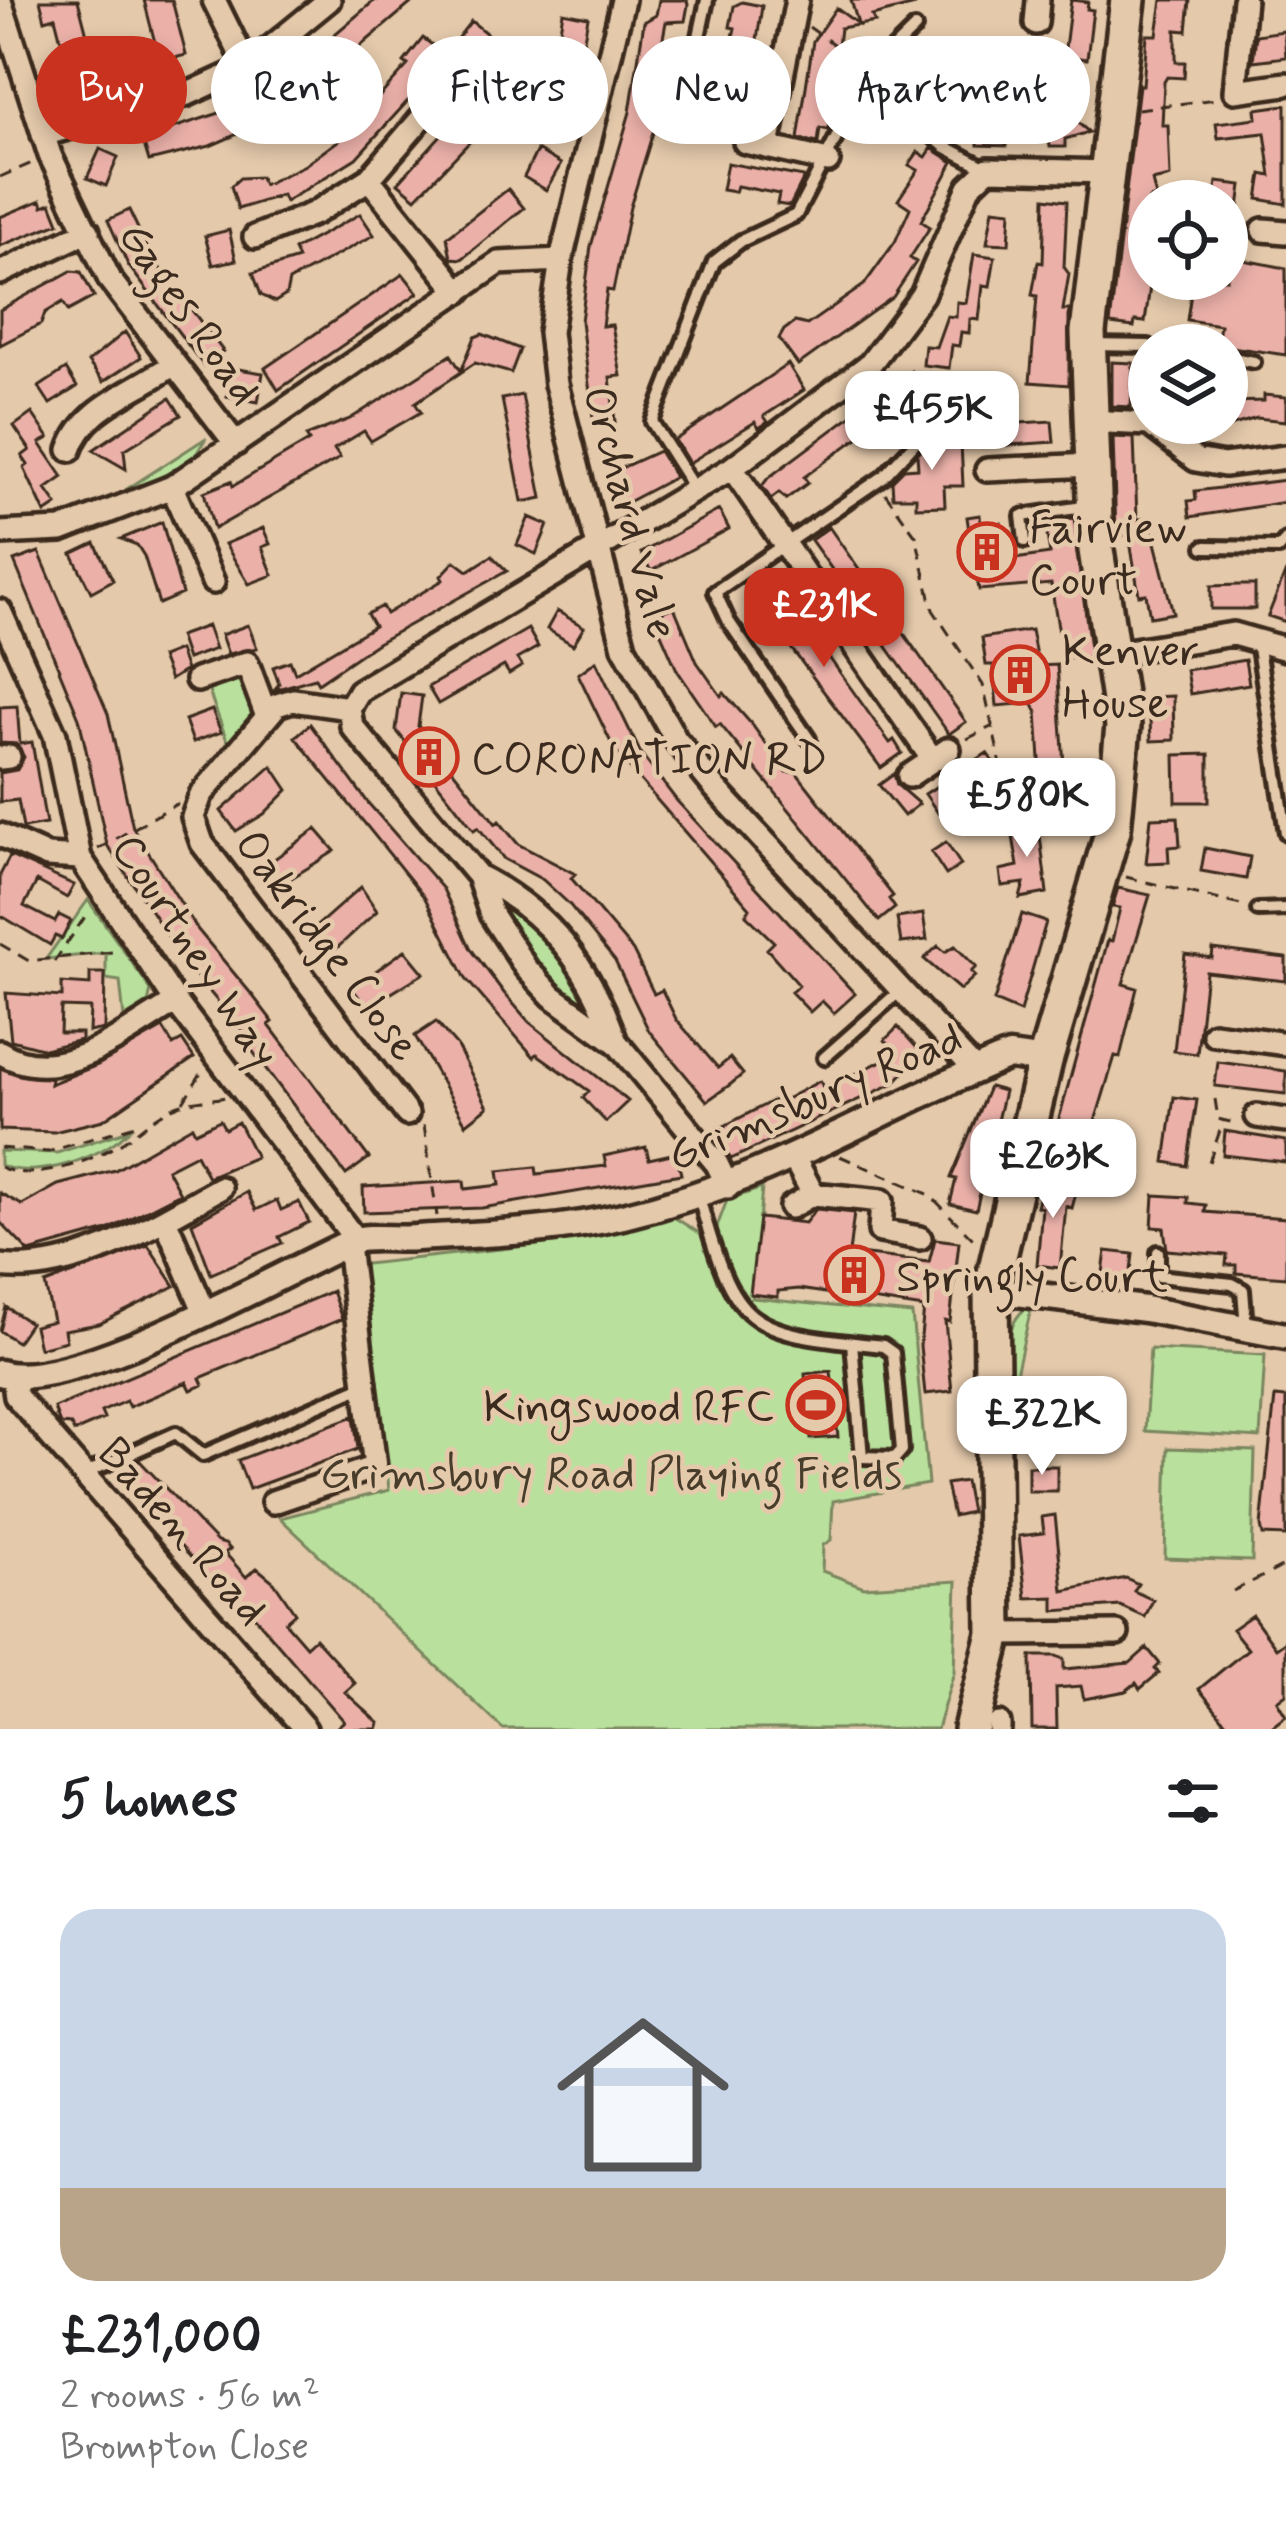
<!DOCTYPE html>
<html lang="en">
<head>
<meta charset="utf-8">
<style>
	body { margin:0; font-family:Mynerve,sans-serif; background:#f6f6f6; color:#202124; height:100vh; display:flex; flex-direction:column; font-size:45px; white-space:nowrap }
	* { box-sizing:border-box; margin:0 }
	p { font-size:39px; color:#757577 }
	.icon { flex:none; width:66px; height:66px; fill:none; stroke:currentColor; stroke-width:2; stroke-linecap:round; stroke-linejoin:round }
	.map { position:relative; height:1729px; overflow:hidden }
	.sheet { display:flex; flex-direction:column; background:#fff; flex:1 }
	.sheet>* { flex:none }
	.top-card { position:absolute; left:36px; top:36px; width:1215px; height:108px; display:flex; gap:24px }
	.buttons { position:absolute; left:1128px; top:180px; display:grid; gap:24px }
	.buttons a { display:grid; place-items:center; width:120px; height:120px; border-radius:50%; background:#fff; box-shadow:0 6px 18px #0003; font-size:60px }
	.price { position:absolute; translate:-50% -102px; padding:0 27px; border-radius:24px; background:#fff; color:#222; font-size:39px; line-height:78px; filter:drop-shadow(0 3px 6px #0008) }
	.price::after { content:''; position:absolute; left:50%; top:72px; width:36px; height:27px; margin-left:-18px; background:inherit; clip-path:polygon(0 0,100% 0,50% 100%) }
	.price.current { background:#c8321e; color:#fff }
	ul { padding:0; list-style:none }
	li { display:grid; align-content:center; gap:24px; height:636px; padding:0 60px }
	li span { display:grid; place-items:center; height:372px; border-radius:36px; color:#555 }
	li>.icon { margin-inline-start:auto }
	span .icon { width:216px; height:216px; fill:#fffc; stroke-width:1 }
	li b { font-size:51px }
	h2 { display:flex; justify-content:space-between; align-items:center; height:144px; padding:0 60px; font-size:51px }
	.chip { padding:0 42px; border-radius:54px; background:#fff; box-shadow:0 6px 18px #0003; font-size:42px; line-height:108px }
	.chip.current { background:#c8321e; color:#fff }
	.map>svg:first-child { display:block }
	.green { fill:#b9e19d; stroke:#7a865e; stroke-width:3 }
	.building { fill:#ebb1a9; stroke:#3b2a1e; stroke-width:3 }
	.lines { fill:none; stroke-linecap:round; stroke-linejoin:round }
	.service-casing { stroke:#3b2a1e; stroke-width:20 }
	.minor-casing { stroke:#3b2a1e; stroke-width:30 }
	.tertiary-casing { stroke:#3b2a1e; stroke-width:33 }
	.primary-casing { stroke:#3b2a1e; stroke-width:42 }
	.path { stroke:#3b2a1e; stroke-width:3; stroke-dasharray:12 9; stroke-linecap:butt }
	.service { stroke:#e4c9ab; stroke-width:10 }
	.minor { stroke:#e4c9ab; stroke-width:21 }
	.tertiary { stroke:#e4c9ab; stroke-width:24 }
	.primary { stroke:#e4c9ab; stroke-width:33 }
	.labels { text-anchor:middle; stroke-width:9; stroke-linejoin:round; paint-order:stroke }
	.street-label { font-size:45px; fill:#3b2a1e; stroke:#e4c9ab }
	.poi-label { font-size:45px; fill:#3b2a1e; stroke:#e4c9ab; text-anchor:start }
	.park-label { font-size:45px; fill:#483c2b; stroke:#e4c9ab }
</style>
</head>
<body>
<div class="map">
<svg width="1286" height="1729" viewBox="0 0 1286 1729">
	<rect width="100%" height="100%" fill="#e4c9ab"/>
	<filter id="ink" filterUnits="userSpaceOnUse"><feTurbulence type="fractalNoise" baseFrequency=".00833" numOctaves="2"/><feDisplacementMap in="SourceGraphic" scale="24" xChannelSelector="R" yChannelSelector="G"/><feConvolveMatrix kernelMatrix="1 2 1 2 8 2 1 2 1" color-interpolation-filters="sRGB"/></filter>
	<g filter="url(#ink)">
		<path class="green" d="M206,438L191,462L102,505Z
			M230,677L241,682L255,712L229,746L207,686Z
			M88,900L151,990L148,1003L124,1018L120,981L106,979V953L46,959Z
			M503,903C539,924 589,966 590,1011L579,1008L530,961L500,911Z
			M129,1130C103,1158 35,1181 0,1165V1151L57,1153Z
			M762,1188L752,1298L912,1314L928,1484L833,1501L831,1540L823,1545L822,1571L864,1587L957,1581L954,1672L937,1729H503L280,1518L389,1490L378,1380L357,1265L553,1243L672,1216L699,1233L717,1227L727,1200Z
			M1032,1305L1030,1313L1009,1404L1004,1402C1005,1372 1001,1318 1032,1305Z
			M1150,1349L1265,1355L1260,1438L1145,1431Z
			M1168,1448L1255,1451L1252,1561L1165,1558Z"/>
		<path class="building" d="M40,0H78L98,77L72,84L55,17L45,20Z
			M144,0H172L186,55L160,62Z
			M375,0H415L277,117L210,146L149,161L142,138L232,109L269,90Z
			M659,0H687L688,5L685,21L666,22L651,102L659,103L655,126L630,207L613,291L607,290L602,326L612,325L621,376L610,377L615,422L594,425L581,321L591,246L630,112L644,22L656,15Z
			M851,0H915V5L872,16L875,22L840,28L828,130L820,128L818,143L798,139L813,41L836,8L858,24Z
			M1071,0L1088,2L1087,9L1093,10L1087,59L1064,56Z
			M1162,0H1190L1187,31L1176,30V62H1185L1184,78L1167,77L1164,82L1162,125H1168L1170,177L1152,181L1156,197L1149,199L1142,262L1149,264L1151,279L1145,322L1135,321L1134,327L1110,324L1139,85H1143L1147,35H1157Z
			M742,2L762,6L748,102L743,101L737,130L717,127L714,120L735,28L730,27L734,6Z
			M563,12L588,17L566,138L542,134Z
			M471,21L502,46L488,65L456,40Z
			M1284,31L1286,57L1253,61L1256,35Z
			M423,38L443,53L415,93L356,158L285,202L282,195L238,209L231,186L240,178L260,177L263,185L305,165L342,138L408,65L404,62Z
			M987,41L1007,44L1004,66L984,64Z
			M1011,55L1067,61L1065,85L1009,78Z
			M951,56L960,66L947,78L972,105L952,123L933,102L938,98L919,72L935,57L942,64Z
			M488,87L504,99L502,108L416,198L398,183L449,126L454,130Z
			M1286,105V204L1258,199L1262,174L1271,176L1265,133L1218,138L1216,123L1257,118L1256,109Z
			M1078,114V123L1089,132L1065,139V147H1050L1046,116Z
			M979,120L1007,121V146L978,145Z
			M932,148L953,162L921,221L930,227L910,258L916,262L893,297L798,365L779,339L784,330L795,322L807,325L864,285L895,242L910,208L898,200L918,170L909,165L918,152L926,157Z
			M100,149L118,157L106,186L87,178Z
			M537,150L561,164L546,190L524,177Z
			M727,163L803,177L802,182L790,206L777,204L779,194L737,186L735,192L722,190Z
			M1217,182L1242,185L1237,223L1244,224L1243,260L1286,268V355L1217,345L1220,325L1187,320L1193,279H1227V201H1214Z
			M508,189L524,208L462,259L451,258L447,237Z
			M1045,198L1067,201L1064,267L1069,274L1063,310H1069V385L1030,382L1037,296L1032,295L1038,262L1043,263Z
			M41,200L43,206L51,203L59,223L0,246V217Z
			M993,209L1011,211L1009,244L987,243Z
			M129,210L152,258L223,351L204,366L128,265L108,220Z
			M360,214L374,235L289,281L286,295L275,302L261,295L253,273L298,259L294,250Z
			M229,230L236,260L213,265L205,236Z
			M974,254L995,257L990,286L983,285L979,320L970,319L969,333L961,332L959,346L952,345L949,368L923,365L925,346L936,347L947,316L956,317L957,302L966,303Z
			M71,271L81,272L94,297L68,311L63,302L45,313L41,324L0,345V310Z
			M403,274L418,293L278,390L265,368Z
			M125,332L141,357L103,382L88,362Z
			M482,334L520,349L511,373L475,363L415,403L421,412L371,441L364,431L334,449L340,458L214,529L204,492L231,481L233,486L309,441L306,436L350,419L451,355L461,371L475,337Z
			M1112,362L1133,363L1131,407L1112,406Z
			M788,364L804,390L764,416L768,422L759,428L755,422L689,463L675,440Z
			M232,368L263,373L258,402L227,396Z
			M66,369L77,387L50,404L39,387Z
			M911,371L921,385L918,394L804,477L808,483L786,499L779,493L771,499L762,486L768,478Z
			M522,395L542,498L528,501H522L502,399Z
			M1264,395L1286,397V421L1257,418L1230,426L1229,402L1264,401Z
			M170,398L181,415L124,450L126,469L93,450Z
			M32,413L49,438L40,443L63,477L46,489L57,505L45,513L24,468L28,465L22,456L30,450L14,426Z
			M1003,417V424L1052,421L1054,442L980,447L977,419Z
			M945,425V442H961L963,486H944L945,506L916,507V497H893L892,481L904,469L918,468L917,454Z
			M1113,437L1134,438L1137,519H1149L1173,613L1150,617L1146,594L1139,595L1129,535H1116Z
			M659,451L675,477L622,505L606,475Z
			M1286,480V502L1190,517L1188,501L1196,500L1195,491Z
			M719,510L729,529L651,571L641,553Z
			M980,515L981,526L1001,523L1007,560L1050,554L1045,522L1074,518L1091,657L1063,658L1051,584L979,590L975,566L968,567L965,552L972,551L967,517Z
			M529,517L548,525L536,554L517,545Z
			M162,522L182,594L159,604L144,556L137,545L121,539Z
			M829,527L966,722L949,734L811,540Z
			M263,528L270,544L262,547L273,575L249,584L225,544Z
			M95,543L113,580L91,592L72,554Z
			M39,552L108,714L133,828L198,930L253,996L273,1022L269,1025L369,1158L346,1175L251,1049L255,1046L188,966L107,845L79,718L14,561Z
			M492,556L507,571L377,643L318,683L315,678L274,690L279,684L273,667L290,661L295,673L374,626L367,614L382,606L386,614L443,580L441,576L455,561L468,571Z
			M766,569L890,743L894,740L902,753L881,768L770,620L774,617L749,581Z
			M1286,571V622L1268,616Z
			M1240,585H1255V609H1211V586Z
			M674,607L697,662L721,696L724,693L753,726L786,772H796L893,896L889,899L895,908L879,921L720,724L716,727L677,670L653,615Z
			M557,611L584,627L573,645L547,629Z
			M248,625L257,648L228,654L221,635Z
			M207,626L215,649L187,659L179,636Z
			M528,629L538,647L517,659L522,666L509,674L504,666L438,704L428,687Z
			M1031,630L1038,666L1057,665L1067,807L1043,808L1037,712L1032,703L997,706L993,665H986L982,638Z
			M179,650L186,670L170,680L161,657Z
			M1245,660L1249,684L1190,694L1186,670Z
			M596,661L641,754L677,801L855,994L834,1013L822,1001L810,1012L791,992L799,985L767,949L774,942L746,915L750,908L615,751L578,674Z
			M401,693L422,696L418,726L496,824L499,821L518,844L575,874L571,878L633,951L654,994L662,990L676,1019L718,1068L730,1058L743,1074L731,1084L707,1101L649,1031L615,961L569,904L543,880L504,859L478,827L474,830L396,730Z
			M1173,696L1174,740L1151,741L1149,697Z
			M17,706L20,744L32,742L46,824L23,828L18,800L0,802V773L17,770L24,757L16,744L0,743V707Z
			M212,710L221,732L193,742L185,720Z
			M310,724L369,804L443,889L471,949L504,993L529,1022L628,1101L606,1122L583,1098L589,1091L537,1054L534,1057L466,979L425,898L295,737Z
			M987,753L999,770L938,813L925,794Z
			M1209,754V802H1176L1175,755Z
			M272,766L288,790L264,814L236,831L221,811Z
			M894,774L897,785L919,804L904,816L879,785Z
			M1178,817L1180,846L1168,847L1169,862L1146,863L1151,818Z
			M1038,819L1047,893L1020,898L1024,883L1002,886L1000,870L1018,866L1011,824Z
			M316,829L335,851L277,887L263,867Z
			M946,842L961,865L946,875L931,852Z
			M1205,848L1250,857L1246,879L1201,871Z
			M10,856L74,885L67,898L37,881L24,906L55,922L59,915L71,921L62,939L55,936L50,945L0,915V875Z
			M361,887L377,911L336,949L325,952L310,932Z
			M1118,888L1150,895L1123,984L1137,988L1120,1057L1115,1056L1091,1135L1084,1133L1079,1151L1056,1145L1057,1126L1108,940L1112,941L1120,908L1112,907Z
			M923,914L927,940L901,943L897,918Z
			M1022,914L1046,922L1020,1012L994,1001Z
			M938,946L945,952L955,946L976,967L971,972L975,976L960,990L924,959Z
			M1213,949L1286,958V981L1206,972L1197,1054L1174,1051L1185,954L1212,958Z
			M405,950L424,973L367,1008L352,988Z
			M90,973H105L104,1029L89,1032L90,1008L61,1007L60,1033H81V1040L45,1049L11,1040L6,993L62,997V983L90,985Z
			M436,1022L457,1046L488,1107L466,1124L415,1036Z
			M898,1027L917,1048V1059L894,1083L731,1159L711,1133L780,1097L782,1101L820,1081L823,1087L841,1081L897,1053L885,1040Z
			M163,1028L173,1045L182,1040L194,1058L103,1120L54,1132L0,1130V1068L51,1079L50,1084L98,1065Z
			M1218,1062L1286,1071V1094L1215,1086Z
			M989,1087L1004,1091L976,1210L950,1204L956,1179L951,1178Z
			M1174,1097L1197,1100L1187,1166L1165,1162Z
			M220,1120L225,1129L238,1122L256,1157L208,1177L196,1154L167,1169L180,1193L108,1230L29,1252L0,1222V1193L22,1205L58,1185L115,1170L192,1126L195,1132Z
			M1225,1131L1286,1141V1162L1223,1155Z
			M646,1147L649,1159L676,1153L681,1174L482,1208L364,1212L363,1187L464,1181L465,1189L500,1185L498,1171L536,1167L537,1174L606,1166L604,1156Z
			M1046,1175L1066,1182L1064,1190L1076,1193L1072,1208L1066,1206L1060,1268L1037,1265L1042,1208L1037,1206Z
			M247,1192L256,1210L277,1200L281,1210L299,1202L309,1222L279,1237L282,1243L211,1274L192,1223Z
			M1154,1195L1188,1197V1203L1206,1205L1205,1212L1286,1218V1277L1236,1273V1265H1226L1227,1255L1167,1250L1164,1228L1152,1227Z
			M816,1209L854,1213L849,1253L929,1262L935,1239L959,1242L950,1322L945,1321L952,1391L925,1394L920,1346L924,1308L799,1289L778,1291V1297L750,1294L759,1218L805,1223Z
			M148,1245L175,1286L99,1324L64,1330L66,1341L39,1348L34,1326L53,1321L45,1284Z
			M1106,1251L1133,1254L1130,1279L1103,1273Z
			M332,1291L342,1319L200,1378L203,1385L191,1390L187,1382L129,1407L126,1401L101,1412L104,1419L74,1432L71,1425L60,1424L54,1408Z
			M6,1307L30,1323L17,1342L0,1331Z
			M831,1371L838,1437L811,1439L809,1423L800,1424L796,1387L806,1386L805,1374Z
			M1275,1397L1286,1398V1536L1263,1535L1261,1526Z
			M354,1416L358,1449L249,1489L238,1460Z
			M139,1460L217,1542L225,1544L230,1549L225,1553L246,1577L257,1568L274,1582L295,1613L285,1622L306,1646L315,1638L336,1661L355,1683L345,1692L379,1723L377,1729H335L344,1721L218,1574L211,1579L131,1493L117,1470Z
			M1028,1466H1057V1491H1028Z
			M965,1481L971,1512L953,1516L946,1484Z
			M1055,1515L1063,1591L1126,1578L1138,1584L1134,1591L1153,1600L1145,1617L1120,1606L1054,1611V1597L1026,1598L1019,1536L1044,1533L1042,1517Z
			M1252,1615L1276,1648L1286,1641V1694L1277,1701L1286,1716L1269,1729H1231L1199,1689L1248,1649L1232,1629Z
			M1147,1648L1160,1664L1155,1669L1159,1673L1140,1689L1136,1683L1126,1691L1084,1699L1081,1686L1056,1688L1057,1729H1032L1031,1656H1056L1064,1659V1669L1130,1663Z"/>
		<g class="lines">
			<g class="service-casing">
				<path id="service" d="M867,80L944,146L988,169
					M685,101L707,0
					M1092,345L1149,346
					M1227,357L1254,362
					M695,490L652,422L714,262L741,241L796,215L871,71L915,28
					M1025,541L1022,516L1090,506
					M1204,547L1279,548L1286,540
					M1257,641L1286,833
					M809,739L729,622L715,592L883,477L950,405
					M1258,910L1286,909
					M824,1058L901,990
					M699,1197C736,1332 746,1331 883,1346L893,1353L902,1450L895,1458L862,1457L852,1343
					M1158,1252V1276L1232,1284L1243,1290L1246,1327
					M84,1474L176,1433L203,1455L363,1386"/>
			</g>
			<g class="minor-casing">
				<path id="minor" d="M214,0L247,67
					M623,0L561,260L550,332L556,384L624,647L676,740L716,789L975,1070
					M1244,0L1235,91L1286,84
					M0,1L50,155L110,280L236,444
					M1036,23L1038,0
					M458,76L369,179L459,292
					M43,135L188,94L247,67L329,0
					M745,142L828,161
					M768,146L797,0
					M1263,230L1286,232
					M255,237L315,213L369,179
					M0,273L88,231
					M1088,421L1149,424L1196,460L1224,465L1286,457
					M70,450C84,406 136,392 172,365
					M732,468L933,760
					M987,470L1091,465
					M172,487L213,582
					M0,533L61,530L172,487L499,263L561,260
					M0,611L55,735L80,858L176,1002L355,1239
					M1115,653L1233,634L1286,649
					M197,680L247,663L266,714
					M349,708L293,700L277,705L201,795L193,817L202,843L407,1114
					M0,758L9,757
					M909,776L949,749
					M0,835L47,856L80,858
					M478,876C550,913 590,967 616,1042
					M1214,1034L1286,1044
					M0,1052C59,1090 126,1031 176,1002
					M1257,1116L1286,1120
					M795,1160L813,1194L882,1201L880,1231L920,1238
					M728,1187L717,1164L617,1043L552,996L526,968L491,914L478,876L352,726L349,708L359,691L732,468L870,364L922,295L969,187L988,169L1109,172
					M791,1207L813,1194
					M165,1219L205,1313
					M0,1266C74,1276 157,1223 220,1188
					M13,1377L16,1396L305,1729
					M273,1502L375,1467L348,1245
					M995,1634L1117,1633
					M999,1729V1724"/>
			</g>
			<g class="tertiary-casing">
				<path id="tertiary" d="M991,1290L1145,1309L1286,1336
					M0,1373C70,1395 281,1273 353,1241C367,1235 399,1240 416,1238C485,1234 555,1232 623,1216C771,1181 873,1111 1009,1056L1045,1061"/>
			</g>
			<g class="primary-casing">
				<path id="primary" d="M971,1729L995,1634L991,1290L1045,1061L1113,830L1123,726L1096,550L1088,332L1128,0"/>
			</g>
			<path class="path" d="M809,27L860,63
				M1138,109L1217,99
				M0,177L32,163
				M885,493L916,536L933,610L983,685L1009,801L1004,816L985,822
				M967,739L991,727
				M98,849L178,803
				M1126,877L1245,906
				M0,944L29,961L121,951
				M54,962L89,911
				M1215,1099L1218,1119L1239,1124
				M183,1102L203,1070
				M424,1125L437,1216
				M0,1148L48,1152L142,1123
				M840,1156L930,1195L976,1242
				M1209,1162L1223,1122
				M0,1167C33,1184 93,1161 124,1141C143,1128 156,1114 179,1105C193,1100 210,1100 225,1097
				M1233,1591L1286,1565"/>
			<use href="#service" class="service"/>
			<use href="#minor" class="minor"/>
			<use href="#tertiary" class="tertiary"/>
			<use href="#primary" class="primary"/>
		</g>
	</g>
	<defs>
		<g id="building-ring" transform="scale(3)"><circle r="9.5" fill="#e4c9ab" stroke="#c8321e" stroke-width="1.5"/><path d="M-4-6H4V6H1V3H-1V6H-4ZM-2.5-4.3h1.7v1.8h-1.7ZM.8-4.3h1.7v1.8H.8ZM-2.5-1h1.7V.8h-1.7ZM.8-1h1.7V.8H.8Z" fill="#c8321e"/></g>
		<g id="stadium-ring" transform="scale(3)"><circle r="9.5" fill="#e4c9ab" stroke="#c8321e" stroke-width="1.5"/><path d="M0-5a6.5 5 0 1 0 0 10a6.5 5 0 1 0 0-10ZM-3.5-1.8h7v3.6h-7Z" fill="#c8321e"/></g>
	</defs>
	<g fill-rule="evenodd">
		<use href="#building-ring" x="987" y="552"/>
		<use href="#building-ring" x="1020" y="675"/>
		<use href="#building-ring" x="429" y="757"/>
		<use href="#building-ring" x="854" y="1275"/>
		<use href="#stadium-ring" x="816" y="1405"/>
	</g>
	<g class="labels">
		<g class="street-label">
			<text transform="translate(191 312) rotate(55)" y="16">Gages Road</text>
			<text transform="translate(632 512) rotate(75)" y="16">Orchard Vale</text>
			<text transform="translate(329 944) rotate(53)" y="16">Oakridge Close</text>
			<text transform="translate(197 950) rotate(57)" y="16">Courtney Way</text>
			<text transform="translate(814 1095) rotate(-23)" y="16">Grimsbury Road</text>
			<text transform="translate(184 1530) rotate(49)" y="16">Baden Road</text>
		</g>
		<g class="poi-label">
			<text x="1029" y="542">Fairview<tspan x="1029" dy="52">Court</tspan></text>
			<text x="1062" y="665">Kenver<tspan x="1062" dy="52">House</tspan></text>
			<text x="471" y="773">CORONATION RD</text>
			<text x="896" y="1291">Springly Court</text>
			<text x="774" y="1421" text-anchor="end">Kingswood RFC</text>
		</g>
		<g class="park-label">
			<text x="611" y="1488">Grimsbury Road Playing Fields</text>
		</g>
	</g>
</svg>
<div class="buttons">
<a><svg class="icon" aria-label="locate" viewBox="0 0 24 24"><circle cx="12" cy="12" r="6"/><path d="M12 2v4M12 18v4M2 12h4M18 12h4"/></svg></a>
<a><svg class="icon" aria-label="layers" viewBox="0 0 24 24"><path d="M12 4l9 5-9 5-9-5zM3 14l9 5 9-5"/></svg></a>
</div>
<b class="price" style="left:932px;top:473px">£455K</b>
<b class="price current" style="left:824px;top:670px">£231K</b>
<b class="price" style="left:1027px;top:860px">£580K</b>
<b class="price" style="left:1053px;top:1221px">£263K</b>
<b class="price" style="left:1042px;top:1478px">£322K</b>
<div class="top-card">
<a class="chip current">Buy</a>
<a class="chip">Rent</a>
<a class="chip">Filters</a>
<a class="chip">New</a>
<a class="chip">Apartment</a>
</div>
</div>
<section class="sheet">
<h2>5 homes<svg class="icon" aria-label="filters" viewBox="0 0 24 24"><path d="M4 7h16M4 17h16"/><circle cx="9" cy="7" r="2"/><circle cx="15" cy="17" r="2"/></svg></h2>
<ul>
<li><span style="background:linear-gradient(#c9d6e8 75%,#b9a48a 0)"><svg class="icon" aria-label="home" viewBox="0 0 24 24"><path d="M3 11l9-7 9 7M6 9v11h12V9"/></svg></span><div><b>£231,000</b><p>2 rooms · 56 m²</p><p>Brompton Close</p></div></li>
</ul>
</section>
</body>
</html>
